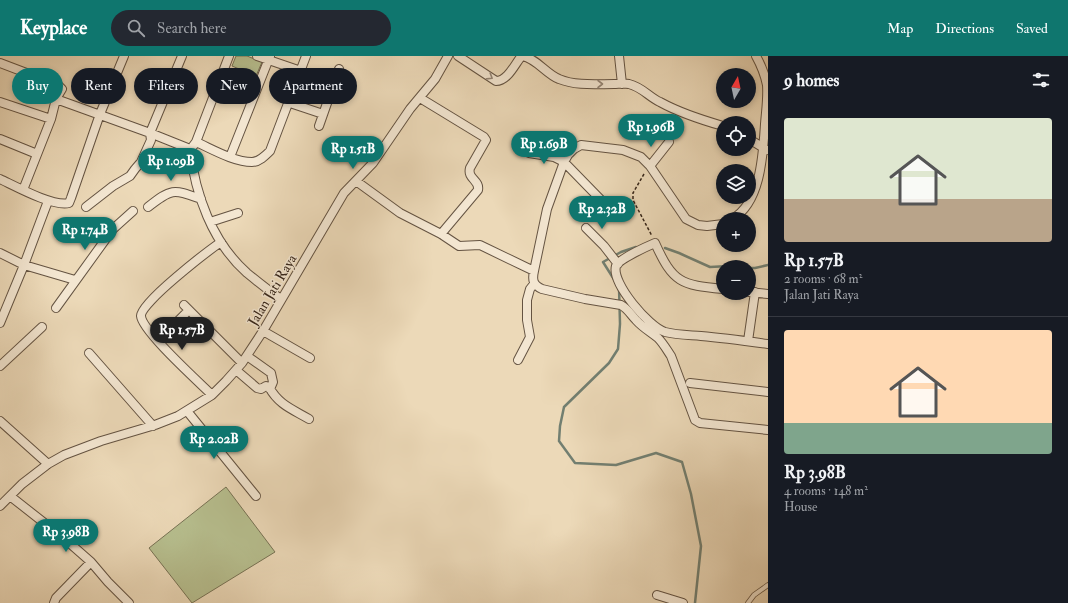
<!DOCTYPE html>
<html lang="en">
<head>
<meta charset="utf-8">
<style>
	body { margin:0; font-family:"IM FELL Double Pica",serif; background:#242831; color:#f1f3f6; height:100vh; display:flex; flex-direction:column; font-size:15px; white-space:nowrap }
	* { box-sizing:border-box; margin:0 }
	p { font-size:13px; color:#9ea1a6 }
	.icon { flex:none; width:22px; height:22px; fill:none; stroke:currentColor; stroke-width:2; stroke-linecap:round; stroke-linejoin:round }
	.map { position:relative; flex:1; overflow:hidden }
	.details { display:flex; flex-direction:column; background:#171b24; width:300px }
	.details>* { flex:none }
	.hud { position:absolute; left:12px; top:12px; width:380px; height:36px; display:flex; gap:8px }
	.needle { width:26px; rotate:9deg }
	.buttons { position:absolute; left:716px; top:12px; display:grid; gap:8px }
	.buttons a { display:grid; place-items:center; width:40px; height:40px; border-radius:50%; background:#171b24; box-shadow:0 2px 6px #0003; font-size:20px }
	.price { position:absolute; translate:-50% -34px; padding:0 9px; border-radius:14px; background:#0f766e; color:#fff; font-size:13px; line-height:26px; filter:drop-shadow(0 1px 2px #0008) }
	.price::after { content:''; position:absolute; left:50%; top:24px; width:12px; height:9px; margin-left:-6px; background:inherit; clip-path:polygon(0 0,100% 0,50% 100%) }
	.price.selected { background:#222; color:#fff }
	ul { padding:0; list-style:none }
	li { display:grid; align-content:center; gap:8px; height:212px; padding:0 16px }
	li+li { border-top:1px solid #363941 }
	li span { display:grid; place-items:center; height:124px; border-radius:4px; color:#555 }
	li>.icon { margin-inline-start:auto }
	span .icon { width:72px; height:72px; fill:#fffc; stroke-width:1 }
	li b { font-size:17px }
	h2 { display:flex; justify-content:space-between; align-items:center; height:48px; padding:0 16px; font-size:17px }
	.pill { padding:0 14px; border-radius:18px; background:#171b24; box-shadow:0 2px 6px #0003; font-size:14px; line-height:36px }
	.pill.selected { background:#0f766e; color:#fff }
	header { display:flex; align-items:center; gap:24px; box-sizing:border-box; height:56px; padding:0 20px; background:#0f766e; color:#fff }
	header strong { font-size:19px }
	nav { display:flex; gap:22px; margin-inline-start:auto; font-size:14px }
	.search { width:280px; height:36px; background:#242831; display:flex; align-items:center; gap:10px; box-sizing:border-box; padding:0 14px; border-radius:22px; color:#9ea1a6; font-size:15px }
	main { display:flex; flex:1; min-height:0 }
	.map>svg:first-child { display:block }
	.green { fill:#b7bf8f; stroke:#777254 }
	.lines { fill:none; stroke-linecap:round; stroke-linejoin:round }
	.stream { stroke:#727f71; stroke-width:2.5 }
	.lane-casing { stroke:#645342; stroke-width:5.5 }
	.street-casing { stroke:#645342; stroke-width:10 }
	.path { stroke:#37261a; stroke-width:1.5; stroke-dasharray:3 2; stroke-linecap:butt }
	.lane { stroke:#f3e6d1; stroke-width:4 }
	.street { stroke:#f3e6d1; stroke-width:8 }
	.oneway { stroke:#958676 }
	.labels { text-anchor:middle; stroke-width:3; stroke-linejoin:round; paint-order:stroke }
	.street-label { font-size:14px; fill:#37261a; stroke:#f3e6d1 }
</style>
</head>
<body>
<header>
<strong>Keyplace</strong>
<div class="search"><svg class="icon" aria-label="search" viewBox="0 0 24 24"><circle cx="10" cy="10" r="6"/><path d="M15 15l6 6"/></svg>Search here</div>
<nav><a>Map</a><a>Directions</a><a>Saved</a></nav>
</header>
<main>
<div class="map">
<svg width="768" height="547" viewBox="0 0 768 547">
	<rect width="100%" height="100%" fill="#ecd9b8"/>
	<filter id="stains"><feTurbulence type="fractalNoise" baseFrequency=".005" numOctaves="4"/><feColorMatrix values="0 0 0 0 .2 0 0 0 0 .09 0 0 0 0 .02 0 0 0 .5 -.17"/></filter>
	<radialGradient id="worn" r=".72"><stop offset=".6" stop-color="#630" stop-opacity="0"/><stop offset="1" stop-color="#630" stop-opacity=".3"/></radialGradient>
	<path class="green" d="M236,0H247L262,6L256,20L232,10Z
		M226,431L275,496L192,547L149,492Z"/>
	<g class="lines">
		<path class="stream" d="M665,192L679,197L710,211L729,210L743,211
			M749,212H755L768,209
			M615,225L603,206L621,196L636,191
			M619,231L620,268L618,293L609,307L564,351L560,370L559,385L575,407L616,409L656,397L682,406L691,438L701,490L695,547"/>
		<g class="lane-casing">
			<path id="lane" d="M748,547L754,539L768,529"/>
		</g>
		<g class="street-casing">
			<path id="street" d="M257,0L301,15
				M458,0L496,25C507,25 514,10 520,2L523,0C537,3 546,18 559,23C576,30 596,28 614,28C618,28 624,27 629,28C642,31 649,41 660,46C680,57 702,64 723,70
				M619,0L622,28
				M0,7L58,29L62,33L56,43L51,63L23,134
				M420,42L484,81L486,84L470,112C467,123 480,124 478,134L441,178
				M56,43L150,77L190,93C195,138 212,186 247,217C258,226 269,235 281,243
				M0,46L51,63
				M290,47L323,58
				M319,70L339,13
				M0,83L37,98
				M749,83L767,94
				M196,86C212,93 234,106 252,106C259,106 265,100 270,95L306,0
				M193,90L196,86L229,0
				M529,97L554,101L564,106L603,146L611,151
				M230,101L270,0
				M650,110L669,86
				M0,123C15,130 53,151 69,147L71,142L100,58L124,0
				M356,125L400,157L441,178L459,190L480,189L534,215
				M86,151L113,130L130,120L135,113L141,106L151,84L150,77L182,0
				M148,151C172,132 173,133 201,143
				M732,163C761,147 763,98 765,68C766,55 768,42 767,29C765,19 761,9 756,0
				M210,166L238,157
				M723,168L707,170L698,169L686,163L650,110L641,101L623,94L581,89L574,93L568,99L564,106L547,153L534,215C532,224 533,229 542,233L585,243L621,249C628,253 631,259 636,264C643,272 651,276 658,282C663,287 667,294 671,300L695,364L700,367L768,374
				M586,172L604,190L618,208
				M0,197L24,209L75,224
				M723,233C681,229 673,227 655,187C648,190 619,203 616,210C611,227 649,271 665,276C677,279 689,279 701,280C724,282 746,285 768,288
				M749,236L768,238
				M184,249L242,307
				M56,252L113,173L133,155
				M0,267L24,209L48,145
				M175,268L189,254
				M263,275L310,302
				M748,285L755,236
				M89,297L153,370
				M247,300L271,317L273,326L270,333
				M518,304L530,281L527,264V244L530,233L534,228
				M0,310L42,271
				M236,314L257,332L261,333L266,330L269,331C279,349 292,353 309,363
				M690,327L768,336
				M212,339C199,326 142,275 141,260C140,247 208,195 221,186
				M187,355L256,440
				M0,365L48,408
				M10,440L66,484L91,506L108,526L129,547
				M0,450L22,428L48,408L64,399L101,385L155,369L178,360L212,339L226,325L242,307L263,275L344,137L373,107L410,53L435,23L448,0
				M657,539L683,547
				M54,547L56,542L91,506"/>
		</g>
		<path class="path" d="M644,118L633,137V144L652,180"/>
		<use href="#lane" class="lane"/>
		<use href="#street" class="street"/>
	</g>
	<defs><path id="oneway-chevron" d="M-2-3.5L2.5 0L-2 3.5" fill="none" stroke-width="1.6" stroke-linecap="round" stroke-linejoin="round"/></defs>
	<g class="oneway">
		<use href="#oneway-chevron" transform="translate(490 21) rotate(32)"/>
		<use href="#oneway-chevron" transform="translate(600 28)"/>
	</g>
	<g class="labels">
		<g class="street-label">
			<text transform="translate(272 234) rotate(-59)" y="5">Jalan Jati Raya</text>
		</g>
	</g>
	<rect width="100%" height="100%" filter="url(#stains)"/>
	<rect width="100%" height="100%" fill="url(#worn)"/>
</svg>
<div class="buttons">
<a><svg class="needle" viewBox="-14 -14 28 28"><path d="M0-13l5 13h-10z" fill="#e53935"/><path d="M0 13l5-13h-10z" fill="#9ea1a6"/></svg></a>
<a><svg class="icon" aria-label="locate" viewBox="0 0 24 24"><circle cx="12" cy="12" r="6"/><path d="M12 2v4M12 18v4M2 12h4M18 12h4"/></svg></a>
<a><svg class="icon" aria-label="layers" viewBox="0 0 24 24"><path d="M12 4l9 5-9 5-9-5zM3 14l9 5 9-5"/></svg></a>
<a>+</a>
<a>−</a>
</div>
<b class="price" style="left:651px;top:92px">Rp 1.96B</b>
<b class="price" style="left:544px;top:109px">Rp 1.69B</b>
<b class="price" style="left:353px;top:114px">Rp 1.51B</b>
<b class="price" style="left:171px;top:126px">Rp 1.09B</b>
<b class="price" style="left:602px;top:174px">Rp 2.32B</b>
<b class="price" style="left:85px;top:195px">Rp 1.74B</b>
<b class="price selected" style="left:182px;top:295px">Rp 1.57B</b>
<b class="price" style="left:214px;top:404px">Rp 2.02B</b>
<b class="price" style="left:66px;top:497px">Rp 3.98B</b>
<div class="hud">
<a class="pill selected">Buy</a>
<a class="pill">Rent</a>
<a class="pill">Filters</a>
<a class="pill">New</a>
<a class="pill">Apartment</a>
</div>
</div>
<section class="details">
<h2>9 homes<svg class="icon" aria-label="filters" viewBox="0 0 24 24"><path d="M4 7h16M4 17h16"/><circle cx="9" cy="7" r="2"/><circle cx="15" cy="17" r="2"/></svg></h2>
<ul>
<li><span style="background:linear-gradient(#dfe7d0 65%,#b9a48a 0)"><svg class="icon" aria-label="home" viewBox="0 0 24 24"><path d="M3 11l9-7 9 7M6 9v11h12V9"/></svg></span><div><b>Rp 1.57B</b><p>2 rooms · 68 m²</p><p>Jalan Jati Raya</p></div></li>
<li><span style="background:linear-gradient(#ffd9b3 75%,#7fa58c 0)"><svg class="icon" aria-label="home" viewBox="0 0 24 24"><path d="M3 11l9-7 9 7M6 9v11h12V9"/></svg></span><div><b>Rp 3.98B</b><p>4 rooms · 148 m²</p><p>House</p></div></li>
</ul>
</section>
</main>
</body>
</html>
